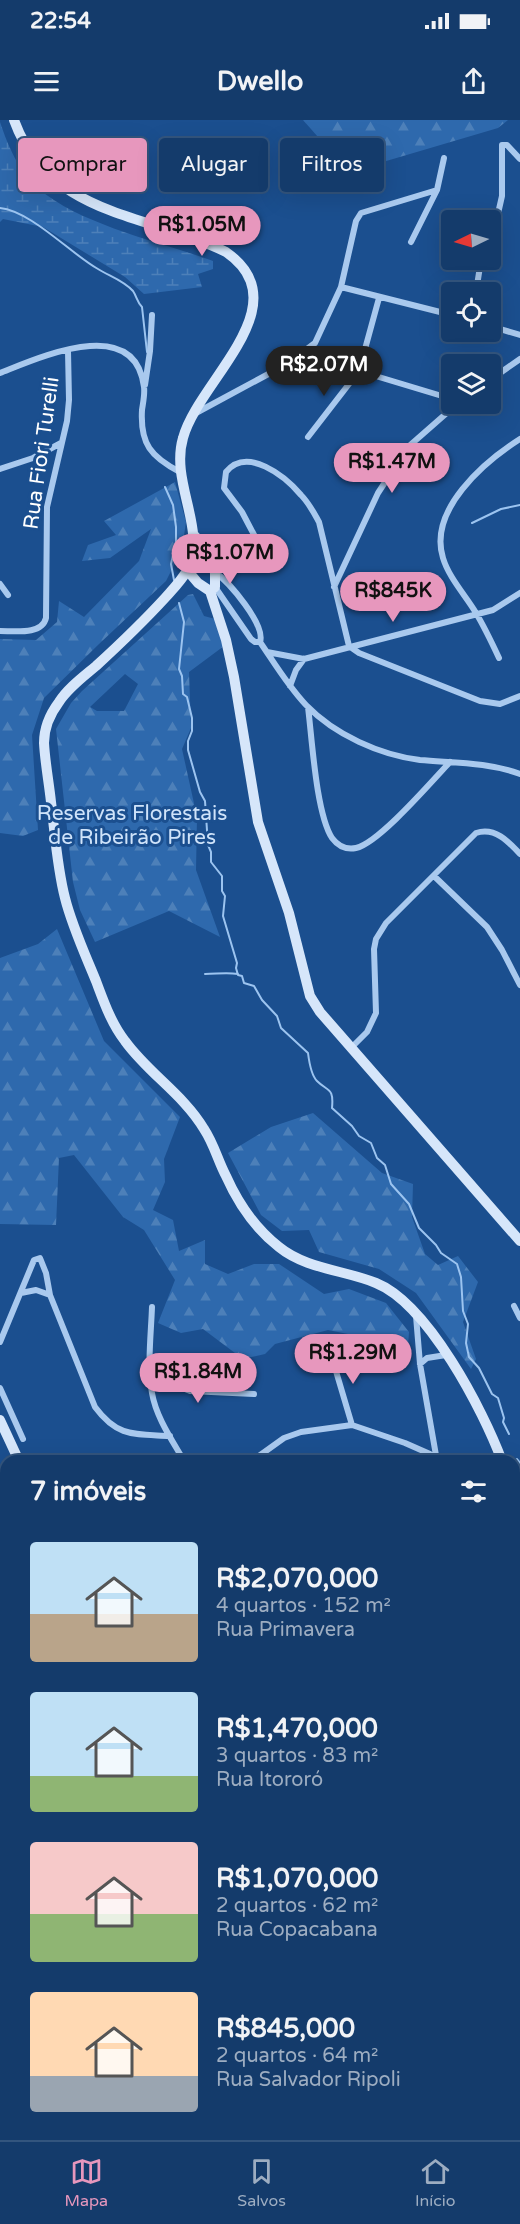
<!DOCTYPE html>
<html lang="pt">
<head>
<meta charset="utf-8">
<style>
	body { margin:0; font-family:"Varela Round",sans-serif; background:#214673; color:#f1f3f6; height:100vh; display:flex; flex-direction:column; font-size:22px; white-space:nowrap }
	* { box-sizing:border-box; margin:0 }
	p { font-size:20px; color:#9dadc1 }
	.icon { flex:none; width:33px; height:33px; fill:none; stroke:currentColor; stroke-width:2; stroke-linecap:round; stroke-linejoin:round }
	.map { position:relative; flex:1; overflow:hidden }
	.details { position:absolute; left:0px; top:1335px; width:520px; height:686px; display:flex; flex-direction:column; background:#143b6b; border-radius:18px 18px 0 0; box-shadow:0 6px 24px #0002,0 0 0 2px #33557e }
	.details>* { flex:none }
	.guide { position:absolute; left:18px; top:18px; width:484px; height:54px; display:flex; gap:12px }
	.needle { width:39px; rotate:265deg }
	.controls { position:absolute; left:441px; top:90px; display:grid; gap:12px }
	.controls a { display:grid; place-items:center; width:60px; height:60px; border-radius:6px; background:#143b6b; box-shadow:0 6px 24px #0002,0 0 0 2px #33557e; font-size:30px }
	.price { position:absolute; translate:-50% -51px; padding:0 14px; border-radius:21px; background:#e797bd; color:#111; font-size:20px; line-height:39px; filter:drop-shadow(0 2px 3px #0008) }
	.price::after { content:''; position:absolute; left:50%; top:36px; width:18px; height:14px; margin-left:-9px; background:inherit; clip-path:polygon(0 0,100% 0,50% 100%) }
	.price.selected { background:#222; color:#fff }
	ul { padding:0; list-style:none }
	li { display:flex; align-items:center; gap:18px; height:150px; padding:0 30px }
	li span { display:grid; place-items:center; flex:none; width:168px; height:120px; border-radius:6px; color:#555 }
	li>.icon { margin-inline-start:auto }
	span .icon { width:72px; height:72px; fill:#fffc; stroke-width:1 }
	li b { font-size:26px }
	h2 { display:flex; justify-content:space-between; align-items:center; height:72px; padding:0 30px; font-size:26px }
	.pill { padding:0 21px; border-radius:6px; background:#143b6b; box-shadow:0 6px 24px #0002,0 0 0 2px #33557e; font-size:21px; line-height:54px }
	.pill.selected { background:#e797bd; color:#111 }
	.status { display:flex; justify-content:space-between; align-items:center; height:42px; padding:0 30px; background:#143b6b; direction:ltr }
	.status svg { height:16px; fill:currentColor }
	header { display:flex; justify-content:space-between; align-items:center; height:78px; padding:0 30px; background:#143b6b; font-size:27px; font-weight:800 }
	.tab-bar { display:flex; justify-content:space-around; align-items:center; height:84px; border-top:2px solid #33557e; background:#143b6b; font-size:16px; color:#9dadc1 }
	.tab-bar a { display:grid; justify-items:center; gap:3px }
	.tab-bar .selected { color:#e797bd }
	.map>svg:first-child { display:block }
	.forest { fill:url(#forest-firs); fill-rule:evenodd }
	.wetland { fill:url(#wetland-marsh) }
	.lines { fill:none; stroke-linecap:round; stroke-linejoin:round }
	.stream { stroke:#9cc4f0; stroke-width:2 }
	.street { stroke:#a9c9ee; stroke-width:6 }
	.secondary { stroke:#d6e6fa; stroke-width:10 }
	.labels { text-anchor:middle; stroke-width:6; stroke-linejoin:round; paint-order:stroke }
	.street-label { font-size:21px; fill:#fff; stroke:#1b4f8f }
	.park-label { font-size:21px; fill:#cfe3fa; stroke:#1b4f8f }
</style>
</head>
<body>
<div class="status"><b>22:54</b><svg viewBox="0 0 49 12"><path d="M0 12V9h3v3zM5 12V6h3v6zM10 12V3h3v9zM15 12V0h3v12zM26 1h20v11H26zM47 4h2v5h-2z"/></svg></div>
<header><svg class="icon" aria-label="menu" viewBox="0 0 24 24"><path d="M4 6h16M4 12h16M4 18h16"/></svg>Dwello<svg class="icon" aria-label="share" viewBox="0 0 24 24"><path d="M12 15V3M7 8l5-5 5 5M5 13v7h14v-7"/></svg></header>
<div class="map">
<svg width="520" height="2020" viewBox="0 0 520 2020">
	<defs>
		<pattern id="forest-firs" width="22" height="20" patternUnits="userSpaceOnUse" patternTransform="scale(1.5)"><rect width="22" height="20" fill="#2e69ad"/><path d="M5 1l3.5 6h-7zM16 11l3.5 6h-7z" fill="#4d80b9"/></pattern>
		<pattern id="wetland-marsh" width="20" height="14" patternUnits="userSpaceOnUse" patternTransform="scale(1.5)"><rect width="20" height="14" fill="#2e69ad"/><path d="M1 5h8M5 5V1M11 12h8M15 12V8" fill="none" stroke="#4d80b9"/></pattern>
	</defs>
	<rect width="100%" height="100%" fill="#1b4f8f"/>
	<path class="forest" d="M303,0H508L498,8L349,52Z
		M175,362L186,402L182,429L166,461L99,524L44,578L32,615L38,710L23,716L0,713V519L36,520L57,502L59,481L84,497L139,441L151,409L110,438L82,441L88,425L116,415L104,401Z
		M193,474L204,496L215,499L224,526L189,552L191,608L182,629L197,697L196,750L220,817L169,791L95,822L80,790L73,762L56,609L71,583L82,571L188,475ZM125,554L138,564L124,591H97L90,587Z
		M57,809L104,921L180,997L164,1039L165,1062L153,1090L173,1100L179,1131L205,1120V1144L228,1154L254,1144H279L324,1174L349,1169L386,1183L409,1212L408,1226L328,1210L275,1224L265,1234L243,1239L203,1209L181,1213L158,1203L175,1160L144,1110L123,1097L74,1035L59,1038L56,1105L0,1104V838L38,824Z
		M313,993L382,1053L413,1064L412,1097L425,1134L438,1145L458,1136L478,1162L463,1202L476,1239L471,1249L416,1173L379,1149L319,1132L309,1110L282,1111L261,1095L228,1033L271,1007Z
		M0,1444L6,1456V1669L0,1668Z
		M463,2015L467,2020H229L225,2015Z"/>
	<path class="wetland" d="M0,2C8,26 19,52 39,69C81,105 161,122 213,141V149L198,154L202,167L144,174L125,157L43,107L3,99L0,102Z"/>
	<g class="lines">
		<path class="stream" d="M0,88C31,91 71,134 98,149C109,156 123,160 133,171C137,177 137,182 142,187L147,232
			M165,367L173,385L176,407V422L171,444L174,460
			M472,403L501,389L520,385
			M179,483L184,502L179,549L182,556L183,574L187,577L192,598V611L188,621V630L200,672L205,681L208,725L211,732V742L222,756V771L225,776L223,796L237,843L236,848L238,855L242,856L244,863L254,866L262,880L277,896L281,908L308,933C309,941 311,955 317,961C328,972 334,967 332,988L352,1006L359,1016L371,1023L377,1038L385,1045L391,1064L409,1084L419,1108L436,1125L441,1133L457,1144L461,1157L463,1191L468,1204L466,1223L469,1237L479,1248L492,1274L498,1278L504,1298L503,1302L509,1314
			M205,854C217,854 226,852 238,854
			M517,1339L520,1343
			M518,1363L520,1358
			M514,1869L520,1872"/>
		<path class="street" d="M490,113L497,98L502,76V25H507L520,39
			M411,122L437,70L444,38
			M341,167L452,195
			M476,172L481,140
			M490,206L520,215
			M359,251L452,279
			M0,253C41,237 135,194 144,267C145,274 143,283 142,290C140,324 151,337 180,352
			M490,260L520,239
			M145,265L150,231L152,195
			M196,293L287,244L315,223L341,167L356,101L361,93L437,70
			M308,317L359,251L379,178
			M0,349L33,338L61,323
			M262,430L242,392L224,368L226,352C247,326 285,356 301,375C309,383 314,393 319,402L349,526L359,533L480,581L500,584L520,576
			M215,452C229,462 266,505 260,522
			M0,464L8,475
			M215,467L251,519L255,522H260C275,544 288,566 306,585C335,615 380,635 420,640C454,643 488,642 520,654
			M334,467L378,373L408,327L457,284
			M0,511C15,511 42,515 46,498L47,387L67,301L69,280L68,231
			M267,532L304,539L493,490L520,473
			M499,538C492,523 485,508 476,493C466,476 449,458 443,438C428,390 484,342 520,319
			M290,566L296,550L304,539
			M308,587C312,618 316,693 332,718C338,726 346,730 356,728C379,723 432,661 450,642
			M434,756L487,807L502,830L520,865
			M351,928L367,912L376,893L374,829L376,819L386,803L476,713C495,707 508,721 520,734
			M21,1173L36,1170L50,1175
			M514,1186L520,1198
			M152,1187C151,1215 147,1245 152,1273C156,1297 172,1320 184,1341
			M416,1196L420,1244L437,1341
			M0,1222L34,1140L40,1138L46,1153L50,1175L95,1287C118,1318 135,1314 170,1316
			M330,1231L352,1305
			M420,1244L427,1238L446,1235
			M150,1255L190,1271L254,1274
			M0,1268L23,1319
			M252,1341L284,1318L301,1312L352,1305L405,1323L430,1334
			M514,1854L520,1855
			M514,1960L520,1955
			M0,1994L6,1991
			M139,2020L145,2014"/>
		<path class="secondary" d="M14,0C49,97 147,93 226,132C302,185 198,261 183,318C170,362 207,409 188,449C182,460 173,469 165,478C143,502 120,524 96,546C83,557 68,568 59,582C50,594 44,608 44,623C45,642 49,663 51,682C55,714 57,747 65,778C72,806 85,834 96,861C104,882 111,903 125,921C148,953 184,975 204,1009C214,1024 218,1041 226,1056C238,1083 256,1109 279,1127C306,1149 344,1150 376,1163C428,1184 483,1290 502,1341
			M195,416L215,452V467L210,471
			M187,450L198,463L210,471
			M210,471L226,520L234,557L258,702L289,793L310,876L320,892L520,1121
			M0,1300L19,1341
			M514,1375L520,1390
			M520,1636V1649
			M514,1673H520"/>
	</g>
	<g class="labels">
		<g class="street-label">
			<text transform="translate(41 333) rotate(-82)" y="7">Rua Fiori Turelli</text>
		</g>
		<g class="park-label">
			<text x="132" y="700">Reservas Florestais<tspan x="132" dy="24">de Ribeirão Pires</tspan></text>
		</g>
	</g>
</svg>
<div class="controls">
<a><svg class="needle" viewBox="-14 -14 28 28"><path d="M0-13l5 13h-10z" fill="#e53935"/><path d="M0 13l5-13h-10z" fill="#9dadc1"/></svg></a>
<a><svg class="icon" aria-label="locate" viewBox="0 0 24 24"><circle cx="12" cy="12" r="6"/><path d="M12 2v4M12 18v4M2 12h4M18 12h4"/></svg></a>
<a><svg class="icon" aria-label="layers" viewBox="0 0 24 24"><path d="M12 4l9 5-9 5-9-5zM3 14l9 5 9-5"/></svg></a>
</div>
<b class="price" style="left:202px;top:137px">R$1.05M</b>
<b class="price selected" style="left:324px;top:277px">R$2.07M</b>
<b class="price" style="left:392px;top:374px">R$1.47M</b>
<b class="price" style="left:230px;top:465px">R$1.07M</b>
<b class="price" style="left:393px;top:503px">R$845K</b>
<b class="price" style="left:353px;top:1265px">R$1.29M</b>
<b class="price" style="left:198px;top:1284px">R$1.84M</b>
<div class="guide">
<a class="pill selected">Comprar</a>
<a class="pill">Alugar</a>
<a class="pill">Filtros</a>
</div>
<section class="details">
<h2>7 imóveis<svg class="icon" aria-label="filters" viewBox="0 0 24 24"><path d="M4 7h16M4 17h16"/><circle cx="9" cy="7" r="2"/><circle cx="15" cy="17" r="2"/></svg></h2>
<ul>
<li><span style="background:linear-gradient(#bfe0f5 60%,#b9a48a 0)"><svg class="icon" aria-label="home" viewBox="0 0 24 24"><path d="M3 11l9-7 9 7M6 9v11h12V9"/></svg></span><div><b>R$2,070,000</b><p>4 quartos · 152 m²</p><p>Rua Primavera</p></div></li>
<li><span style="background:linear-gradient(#bfe0f5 70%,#8fb573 0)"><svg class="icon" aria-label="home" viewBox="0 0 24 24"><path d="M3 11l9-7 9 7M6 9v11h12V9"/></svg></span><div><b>R$1,470,000</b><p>3 quartos · 83 m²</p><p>Rua Itororó</p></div></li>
<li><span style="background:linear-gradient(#f6c9c9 60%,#8fb573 0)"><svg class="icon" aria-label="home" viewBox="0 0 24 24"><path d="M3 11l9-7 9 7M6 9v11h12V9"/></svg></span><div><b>R$1,070,000</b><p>2 quartos · 62 m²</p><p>Rua Copacabana</p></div></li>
<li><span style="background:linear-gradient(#ffd9b3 70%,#9aa5b1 0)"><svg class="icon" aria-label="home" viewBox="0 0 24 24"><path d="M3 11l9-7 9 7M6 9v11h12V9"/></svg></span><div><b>R$845,000</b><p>2 quartos · 64 m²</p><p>Rua Salvador Ripoli</p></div></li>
</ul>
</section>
</div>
<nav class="tab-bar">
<a class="selected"><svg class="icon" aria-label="map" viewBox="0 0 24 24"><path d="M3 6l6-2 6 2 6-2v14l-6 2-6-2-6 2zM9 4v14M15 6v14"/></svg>Mapa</a>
<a><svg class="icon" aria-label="saved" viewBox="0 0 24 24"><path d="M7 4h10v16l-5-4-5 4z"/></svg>Salvos</a>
<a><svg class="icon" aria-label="home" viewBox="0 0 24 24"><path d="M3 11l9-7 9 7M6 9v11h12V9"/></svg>Início</a>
</nav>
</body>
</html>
